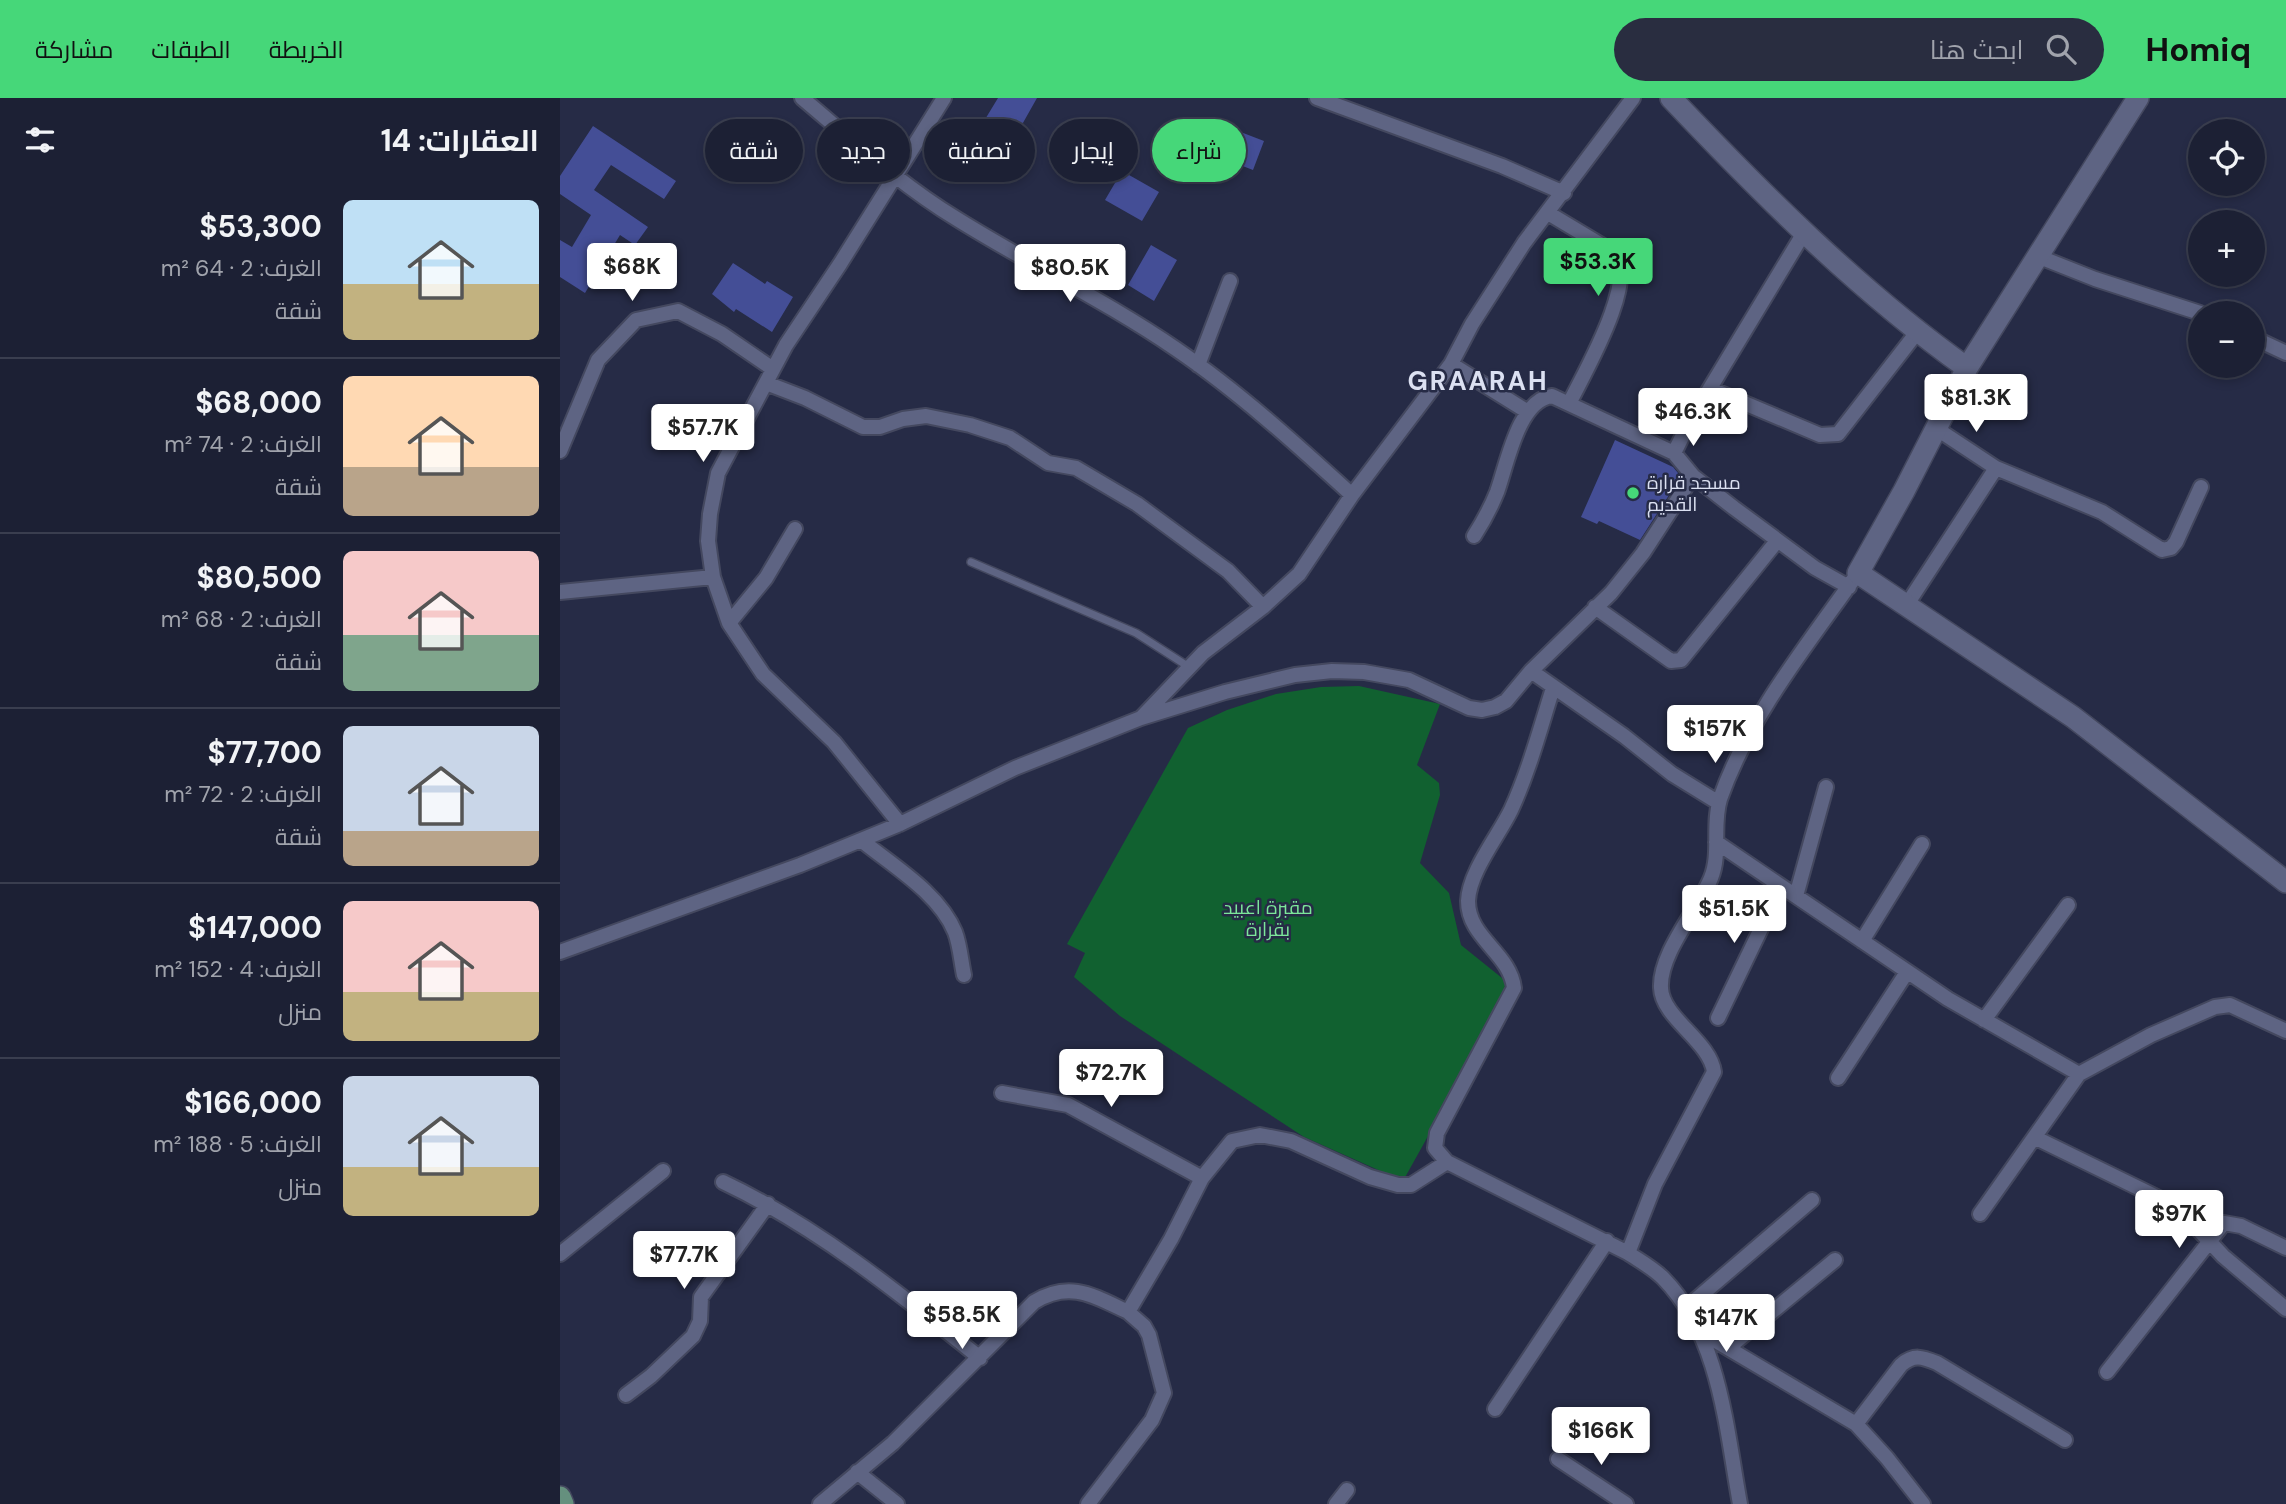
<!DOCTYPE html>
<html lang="ar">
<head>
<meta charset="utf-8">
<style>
	body { margin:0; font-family:"DM Sans",Cairo,sans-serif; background:#292d40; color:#f1f3f6; direction:rtl; height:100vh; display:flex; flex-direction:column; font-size:26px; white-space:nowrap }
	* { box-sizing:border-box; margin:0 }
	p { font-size:23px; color:#a0a3ac }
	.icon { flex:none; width:38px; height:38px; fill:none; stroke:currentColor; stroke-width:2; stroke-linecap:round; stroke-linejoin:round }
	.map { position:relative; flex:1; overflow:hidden; direction:ltr }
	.drawer { display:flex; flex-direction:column; background:#1c2034; width:560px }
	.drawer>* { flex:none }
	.top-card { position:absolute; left:21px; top:21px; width:665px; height:63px; direction:rtl; display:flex; gap:14px }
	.buttons { position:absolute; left:1628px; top:21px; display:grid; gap:14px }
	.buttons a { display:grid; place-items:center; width:77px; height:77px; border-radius:50%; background:#1c2034; box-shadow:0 4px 10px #0003,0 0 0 2px #3a3e4f; font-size:35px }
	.price { position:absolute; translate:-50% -60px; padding:0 16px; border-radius:7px; background:#fff; color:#222; font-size:23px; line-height:46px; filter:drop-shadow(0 2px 4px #0008) }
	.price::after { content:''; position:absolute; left:50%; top:42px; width:21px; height:16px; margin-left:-10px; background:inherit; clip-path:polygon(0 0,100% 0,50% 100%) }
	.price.current { background:#46d779; color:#111 }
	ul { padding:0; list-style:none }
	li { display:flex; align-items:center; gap:21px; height:175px; padding:0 21px }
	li+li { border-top:2px solid #3a3e4f }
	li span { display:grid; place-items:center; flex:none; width:196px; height:140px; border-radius:10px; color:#555 }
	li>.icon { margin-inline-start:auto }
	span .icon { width:84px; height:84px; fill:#fffc; stroke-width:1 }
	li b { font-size:30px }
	h2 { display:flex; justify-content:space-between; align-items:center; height:84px; padding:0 21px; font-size:30px }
	.pill { padding:0 24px; border-radius:32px; background:#1c2034; box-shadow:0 4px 10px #0003,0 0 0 2px #3a3e4f; font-size:24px; line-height:63px }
	.pill.current { background:#46d779; color:#111 }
	header { display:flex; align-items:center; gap:42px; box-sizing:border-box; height:98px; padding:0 35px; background:#46d779; color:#111 }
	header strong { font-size:33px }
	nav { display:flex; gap:38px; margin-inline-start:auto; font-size:24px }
	.search { width:490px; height:63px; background:#292d40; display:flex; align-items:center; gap:18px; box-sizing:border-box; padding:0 24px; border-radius:38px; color:#a0a3ac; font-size:26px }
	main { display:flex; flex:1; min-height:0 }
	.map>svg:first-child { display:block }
	.green { fill:#116130 }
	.building { fill:#444e96 }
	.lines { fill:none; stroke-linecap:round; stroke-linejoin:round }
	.lane-casing { stroke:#44485f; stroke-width:10 }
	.street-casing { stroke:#44485f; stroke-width:18 }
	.secondary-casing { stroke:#44485f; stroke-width:24 }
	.primary-casing { stroke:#44485f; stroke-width:24 }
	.lane { stroke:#5e6483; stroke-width:7 }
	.street { stroke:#5e6483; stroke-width:14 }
	.secondary { stroke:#5e6483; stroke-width:21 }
	.primary { stroke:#65907e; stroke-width:21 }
	.poi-dot { fill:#46d779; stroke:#262b46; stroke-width:2.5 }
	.labels { text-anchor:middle; stroke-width:5; stroke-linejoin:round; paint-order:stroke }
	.poi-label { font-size:19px; fill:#dce1f2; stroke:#262b46; text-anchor:start }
	.park-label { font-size:19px; fill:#7ce79a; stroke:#262b46 }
	.district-label { font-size:26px; font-weight:bold; letter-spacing:2px; fill:#dce1f2; stroke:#262b46 }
</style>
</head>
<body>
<header>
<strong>Homiq</strong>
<div class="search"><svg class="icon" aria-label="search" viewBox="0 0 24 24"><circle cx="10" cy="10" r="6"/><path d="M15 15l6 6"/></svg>ابحث هنا</div>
<nav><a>الخريطة</a><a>الطبقات</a><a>مشاركة</a></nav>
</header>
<main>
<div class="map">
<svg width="1726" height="1406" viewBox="0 0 1726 1406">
	<rect width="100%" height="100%" fill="#262b46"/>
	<path class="green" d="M799,588L880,606L857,667L879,685L880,697L860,765L889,795L901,847L947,884L921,943L843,1083L744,1039L560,918L514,879L525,855L507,846L628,630L667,612L716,596L761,589Z"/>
	<path class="building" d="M438,0H477L451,46L421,28Z
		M33,28L116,83L104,101L51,67L34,92L88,129L75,147L60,137L25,195L0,179V142L12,149L31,117L0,96V78Z
		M678,33L704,43L693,72L667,62Z
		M562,73L599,94L582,123L545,102Z
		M591,147L617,162L594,203L568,187Z
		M173,165L205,186L207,183L233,199L212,234L176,211L174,214L152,196Z
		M1055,342L1113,369L1118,375L1111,394L1080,442L1039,423L1037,426L1021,419Z"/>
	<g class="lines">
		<g class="lane-casing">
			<path id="lane" d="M411,464L576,535L629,569"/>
		</g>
		<g class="street-casing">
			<path id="street" d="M242,0C292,42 341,87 397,121C469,166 546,203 616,251C679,294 736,346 792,397
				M757,0L942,68L1004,95
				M988,115L1053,154C1081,178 1023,277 1010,304
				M1477,158L1535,181L1640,215
				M1692,239L1726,255
				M891,266L968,314
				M638,267L670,183
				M206,285L245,300L303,329H320L343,321L366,318L410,327L450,340L488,365L516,370L577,406L668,473L703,509
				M1151,291L1260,337L1278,336L1358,233
				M1377,331L1436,370L1542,414L1602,452L1611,450L1616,444L1641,389
				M0,353L38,262L76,222L118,213L162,236L213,271
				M1114,355L1129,325L1245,133
				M914,438C923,424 931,409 937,394C947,367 958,302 992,298L1114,355L1133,378L1174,410L1255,470L1289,489
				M0,494L153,479
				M1346,508L1436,370
				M1035,509L1111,563L1121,562L1217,443
				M169,525L206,480L235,431
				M971,573L1064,638L1112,676L1159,705
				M993,590C980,631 969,673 951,712C939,737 909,774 908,803C908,840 950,855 954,890L877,1035L875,1050L887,1064L1068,1155C1080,1163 1093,1170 1103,1180C1160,1238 1166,1330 1180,1406
				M582,619L643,555L703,509L739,476L792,397L891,266L912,226L964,145L1073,0
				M340,726L274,644L203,576L169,525L153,479L148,443L150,416L158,375L226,247L280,166L384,0
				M301,742C333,768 379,795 395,834C400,847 401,863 404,877
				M1156,744L1388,901L1519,976
				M1236,798L1266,689
				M1302,843L1362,746
				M0,854L240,767L340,726L455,670L581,620L665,594L735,577L772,573L804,574L849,582L909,610L922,612L935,609L946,603L971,573L1051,495L1083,455L1133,378
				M1158,920L1221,789
				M1424,922L1508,807
				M1278,980L1347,874
				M442,995L508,1007L642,1080
				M1476,1040L1607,1104L1623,1115L1663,1158L1726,1211
				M163,1084C256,1128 339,1195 420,1260
				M1420,1116L1519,976L1591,937L1655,909L1670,907L1726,933
				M1068,1155L1095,1086L1154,974C1150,943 1102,920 1101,890C1099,855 1138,812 1151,780C1161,756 1152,726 1160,701C1189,618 1248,546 1298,475
				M0,1156L103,1073
				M1126,1210L1252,1102
				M1139,1233L1296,1326L1327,1360L1363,1406
				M1168,1250L1275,1162
				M1547,1274L1664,1125L1681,1128L1726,1150
				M66,1297L91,1278L133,1238L140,1223L141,1199L208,1106
				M935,1311L1047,1143
				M1296,1326L1341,1267C1354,1256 1362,1259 1377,1265L1505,1342
				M998,1361L1066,1406
				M297,1374L337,1406
				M260,1406L333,1345L474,1204C510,1182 534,1198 568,1214
				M528,1406L592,1322L604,1295L589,1237L584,1228L568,1214L611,1141L642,1080L672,1043L700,1037L731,1043L810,1079L838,1087H851L887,1064
				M776,1406L787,1392"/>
		</g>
		<g class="secondary-casing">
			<path id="secondary" d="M1111,0C1202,96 1299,193 1407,270
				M1578,0L1407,270L1344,393L1298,475L1513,619L1726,784"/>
		</g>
		<g class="primary-casing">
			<path id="primary" d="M0,1399L3,1406"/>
		</g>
		<use href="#lane" class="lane"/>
		<use href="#street" class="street"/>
		<use href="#secondary" class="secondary"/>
		<use href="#primary" class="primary"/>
	</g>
	<circle class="poi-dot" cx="1073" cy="395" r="7"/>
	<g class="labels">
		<g class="poi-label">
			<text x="1087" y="391">مسجد قرارة<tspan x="1087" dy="22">القديم</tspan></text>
		</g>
		<g class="park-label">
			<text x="708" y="816">مقبرة اعبيد<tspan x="708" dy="22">بقرارة</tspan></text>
		</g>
		<g class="district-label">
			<text x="918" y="292">GRAARAH</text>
		</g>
	</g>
</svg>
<div class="buttons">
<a><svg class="icon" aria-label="locate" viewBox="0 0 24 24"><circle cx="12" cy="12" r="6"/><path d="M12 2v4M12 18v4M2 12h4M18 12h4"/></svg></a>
<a>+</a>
<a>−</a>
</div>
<b class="price current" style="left:1038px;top:200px">$53.3K</b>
<b class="price" style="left:72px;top:205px">$68K</b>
<b class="price" style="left:510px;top:206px">$80.5K</b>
<b class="price" style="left:1416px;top:336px">$81.3K</b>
<b class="price" style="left:1133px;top:350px">$46.3K</b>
<b class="price" style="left:143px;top:366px">$57.7K</b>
<b class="price" style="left:1155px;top:667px">$157K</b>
<b class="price" style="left:1174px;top:847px">$51.5K</b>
<b class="price" style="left:551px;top:1011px">$72.7K</b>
<b class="price" style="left:1619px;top:1152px">$97K</b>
<b class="price" style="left:124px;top:1193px">$77.7K</b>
<b class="price" style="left:402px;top:1253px">$58.5K</b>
<b class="price" style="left:1166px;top:1256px">$147K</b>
<b class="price" style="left:1041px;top:1369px">$166K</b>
<div class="top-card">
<a class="pill current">شراء</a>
<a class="pill">إيجار</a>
<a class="pill">تصفية</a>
<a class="pill">جديد</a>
<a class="pill">شقة</a>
</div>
</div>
<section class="drawer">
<h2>العقارات: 14<svg class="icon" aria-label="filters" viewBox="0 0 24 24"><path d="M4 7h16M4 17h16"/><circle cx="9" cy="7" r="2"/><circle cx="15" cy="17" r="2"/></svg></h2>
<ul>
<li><span style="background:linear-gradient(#bfe0f5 60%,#c2b280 0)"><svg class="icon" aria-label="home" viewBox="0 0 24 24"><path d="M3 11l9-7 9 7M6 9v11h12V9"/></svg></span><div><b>$53,300</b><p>الغرف: 2 · 64 m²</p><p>شقة</p></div></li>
<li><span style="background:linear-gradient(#ffd9b3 65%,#b9a48a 0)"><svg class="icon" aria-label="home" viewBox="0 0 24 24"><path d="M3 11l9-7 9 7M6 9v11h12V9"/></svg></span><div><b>$68,000</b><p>الغرف: 2 · 74 m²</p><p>شقة</p></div></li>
<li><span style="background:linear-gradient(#f6c9c9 60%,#7fa58c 0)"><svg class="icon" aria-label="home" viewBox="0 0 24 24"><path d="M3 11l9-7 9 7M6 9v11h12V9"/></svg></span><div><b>$80,500</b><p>الغرف: 2 · 68 m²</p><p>شقة</p></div></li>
<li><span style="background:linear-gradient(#c9d6e8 75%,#b9a48a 0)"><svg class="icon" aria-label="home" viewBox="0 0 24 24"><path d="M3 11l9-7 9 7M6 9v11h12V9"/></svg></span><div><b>$77,700</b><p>الغرف: 2 · 72 m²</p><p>شقة</p></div></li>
<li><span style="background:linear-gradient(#f6c9c9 65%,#c2b280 0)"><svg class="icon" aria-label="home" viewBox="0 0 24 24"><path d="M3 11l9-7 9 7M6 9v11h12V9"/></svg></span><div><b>$147,000</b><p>الغرف: 4 · 152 m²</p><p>منزل</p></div></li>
<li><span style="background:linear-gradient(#c9d6e8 65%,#c2b280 0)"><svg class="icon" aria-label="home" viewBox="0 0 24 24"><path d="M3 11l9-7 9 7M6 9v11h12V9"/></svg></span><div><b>$166,000</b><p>الغرف: 5 · 188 m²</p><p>منزل</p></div></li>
</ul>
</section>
</main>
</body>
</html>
